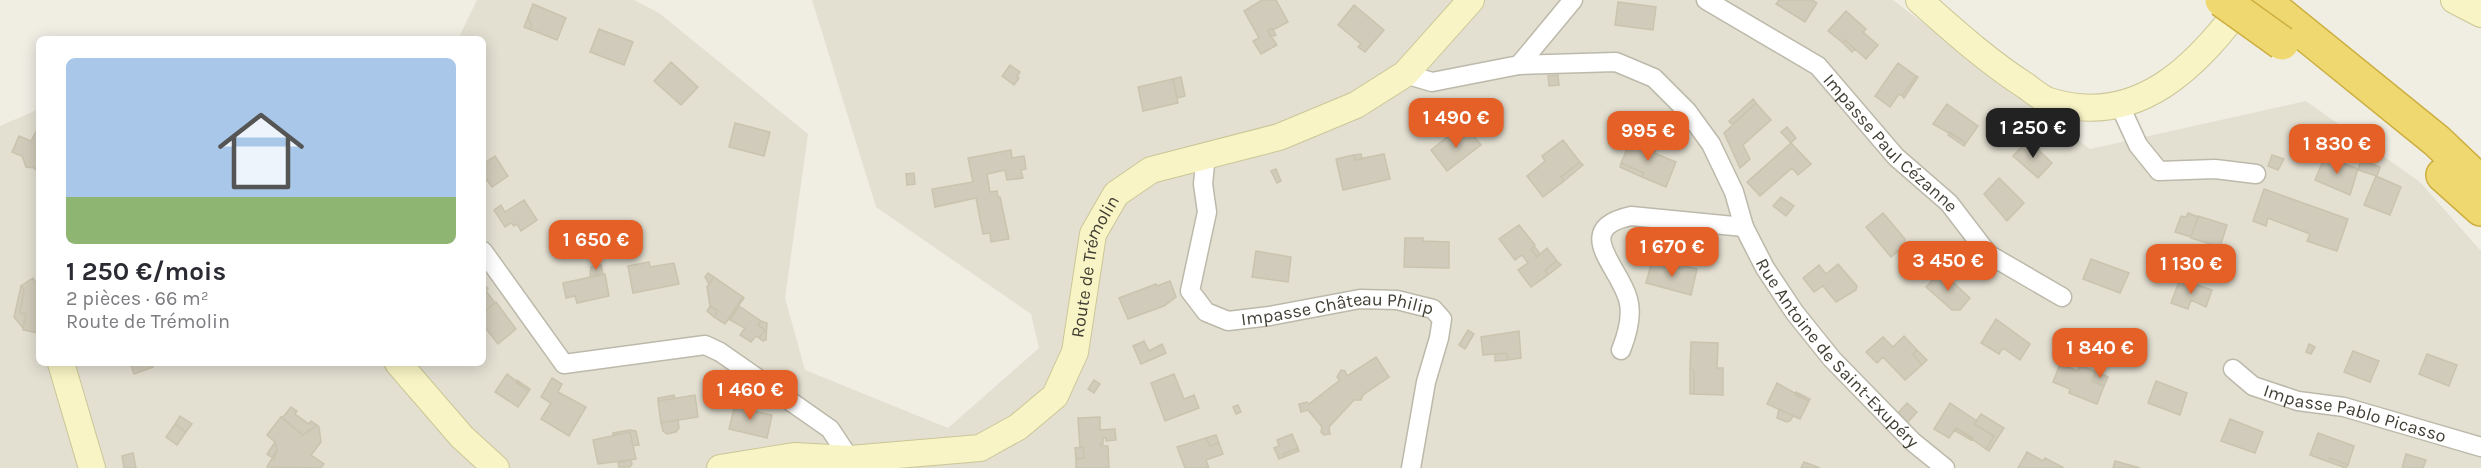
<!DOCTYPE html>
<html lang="fr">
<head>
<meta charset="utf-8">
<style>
	body { margin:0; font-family:Karla,sans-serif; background:#f2f2f3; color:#2b2b33; height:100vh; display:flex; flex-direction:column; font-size:22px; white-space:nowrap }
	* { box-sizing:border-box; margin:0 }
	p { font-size:20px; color:#7c7c81 }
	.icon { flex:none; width:33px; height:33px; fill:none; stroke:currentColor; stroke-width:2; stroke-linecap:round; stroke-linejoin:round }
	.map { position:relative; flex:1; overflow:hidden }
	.details { position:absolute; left:36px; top:36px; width:450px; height:330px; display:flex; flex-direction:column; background:#fff; border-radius:9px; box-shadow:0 3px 15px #0003 }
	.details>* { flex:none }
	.price { position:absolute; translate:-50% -51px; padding:0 14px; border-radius:12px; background:#e46026; color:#fff; font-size:20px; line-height:39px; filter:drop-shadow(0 2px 3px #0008) }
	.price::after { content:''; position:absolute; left:50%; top:36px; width:18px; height:14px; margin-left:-9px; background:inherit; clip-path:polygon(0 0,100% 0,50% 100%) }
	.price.selected { background:#222; color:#fff }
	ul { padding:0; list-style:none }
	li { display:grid; align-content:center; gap:12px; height:318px; padding:0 30px }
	li span { display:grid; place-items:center; height:186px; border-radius:9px; color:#555 }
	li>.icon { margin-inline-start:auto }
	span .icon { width:108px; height:108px; fill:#fffc; stroke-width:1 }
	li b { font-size:26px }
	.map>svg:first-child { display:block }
	.residential { fill:#e3e0d2 }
	.building { fill:#d0cbba; stroke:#cac3ae; stroke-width:1.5 }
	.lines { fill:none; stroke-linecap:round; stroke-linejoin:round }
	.street-casing { stroke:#bdb9aa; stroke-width:21 }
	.secondary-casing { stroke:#cbc697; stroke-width:28 }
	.highway-casing { stroke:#cdaf41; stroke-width:36 }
	.street { stroke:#fff; stroke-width:18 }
	.secondary { stroke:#f9f4c5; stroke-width:26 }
	.highway { stroke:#efd86f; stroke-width:33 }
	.highway-bridge-casing { stroke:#cdaf41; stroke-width:36; stroke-linecap:butt }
	.highway-bridge { stroke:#efd86f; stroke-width:33 }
	.labels { text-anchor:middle; stroke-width:5; stroke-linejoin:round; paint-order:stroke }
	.street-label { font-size:18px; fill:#413e34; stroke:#fff }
</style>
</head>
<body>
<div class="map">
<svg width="2481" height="468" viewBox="0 0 2481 468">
	<rect width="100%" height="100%" fill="#f0eee3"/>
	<path class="residential" d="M477,0H634L659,13L808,134L785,298L805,370L948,428L1039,348L1031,314L876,207L812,0H1893L2090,149L2306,101L2420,182L2481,251V468H0V126L39,109V363H483V39H458Z"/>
	<path class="building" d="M1262,0H1276L1288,22L1273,30L1272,28L1268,31L1277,45L1261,54L1253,41L1259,38L1244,11Z
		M1779,0H1812L1817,3L1805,22L1776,4Z
		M1618,2L1656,7L1653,30L1615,25Z
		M533,4L566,18L557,40L529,29L532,26L528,17Z
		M1354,5L1384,30L1365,52L1358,47L1361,44L1338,25Z
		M1846,11L1866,29L1863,32L1878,45L1866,59L1845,40L1843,43L1828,31Z
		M528,17L532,26L529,29L524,27Z
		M1272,28L1276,35L1271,37L1268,31Z
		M599,29L633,42L624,65L590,52Z
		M1845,40L1855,49L1852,52L1843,43Z
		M671,62L698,87L681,105L654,81Z
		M1898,63L1916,76L1902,96L1899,94L1890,107L1875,96Z
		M1010,65L1020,72L1017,77L1019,78L1014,85L1002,76Z
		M1558,75L1559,85L1549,86L1548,76Z
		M1916,76L1918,77L1904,98L1902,96Z
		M1181,77L1185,96L1177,98L1173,79Z
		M1173,79L1178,103L1143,111L1138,87Z
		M1753,99L1756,103L1732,125L1729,121Z
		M1756,103L1771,120L1743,145L1750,159L1740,168L1724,133Z
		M1947,104L1978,126L1966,143L1933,124Z
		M735,123L770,132L764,156L729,147Z
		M1787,127L1796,138L1791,143L1781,132Z
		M1467,128L1481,145L1447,171L1431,150L1447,137L1451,141Z
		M37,130L39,131V173L34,168L26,167L22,156L12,152L19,136L31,141Z
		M1950,132L1966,143L1964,146L1948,135Z
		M1632,137L1657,148L1654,153L1676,162L1666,187L1642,177L1644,173L1621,163Z
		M1563,140L1580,162L1561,177L1564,181L1543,197L1527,176L1545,161L1542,156Z
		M2028,140L2052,163L2038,178L2013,156Z
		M1791,143L1811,164L1798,175L1792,168L1760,196L1747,182Z
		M1011,150L1012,158L1024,156L1026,169L1021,170L1023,178L1007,180L1005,170L987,174L990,192L997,191L998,197H1000L1009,239L991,242L990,233L983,234L976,198L935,207L932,189L973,182L968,158Z
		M1361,154L1362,159L1355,160L1354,155Z
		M1384,154L1390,179L1343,190L1336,159L1354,155L1355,160Z
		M2272,155L2284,159L2278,170L2268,166Z
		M495,156L508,176L492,187L487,180L485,182L483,180V164Z
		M2325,156L2358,169L2350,195L2315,180Z
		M2361,160L2380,167L2377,176L2358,170Z
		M1580,162L1583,165L1564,181L1561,177Z
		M1621,163L1644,173L1642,177L1620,167Z
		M1276,169L1281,181L1277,183L1271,171Z
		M914,173L915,184L907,185L906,174Z
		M2376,176L2401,187L2390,215L2364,205Z
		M1999,178L2024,203L2007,221L1984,194Z
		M2264,189L2348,219L2337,251L2307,241L2310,234L2268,218L2266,226L2253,221Z
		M1781,197L1794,206L1786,216L1773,206Z
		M524,200L537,220L521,231L517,224L514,226L511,223L505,227L494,210L501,205L505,212Z
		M1883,213L1905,239L1904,246L1891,257L1866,227Z
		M2188,213L2198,217L2191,237L2175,232L2181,216L2186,217Z
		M2198,216L2227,225L2220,247L2191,238Z
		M1519,225L1535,245L1531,249L1537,257L1547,248L1557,261L1545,270L1548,275L1531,287L1518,270L1528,263L1522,255L1515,260L1499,239Z
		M1405,238H1423V241L1449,242V268L1404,267Z
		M1534,246L1540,254L1537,257L1531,249Z
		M1256,251L1291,257L1288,282L1252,277Z
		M2091,259L2129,273L2120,293L2083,279Z
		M1557,261L1561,265L1548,275L1545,270Z
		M1652,261L1683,269L1684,266L1697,269L1691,295L1646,283Z
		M649,262L650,267L674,263L679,284L633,293L628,266Z
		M1669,262L1684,266L1683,269L1668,266Z
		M1838,264L1857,286L1856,290L1836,302L1823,286L1814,292L1803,278L1819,265L1826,274Z
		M601,265L603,274L590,277L591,267Z
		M1941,271L1970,298L1960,310H1952L1926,287Z
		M708,273L714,277L709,284L705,277Z
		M605,274L609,296L577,303L575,296L566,298L563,283Z
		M714,277L743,297L725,324L714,317L718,311L710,306L707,287Z
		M33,278L39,288L38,333L23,330L26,314L20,313L24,290L21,286Z
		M2180,279L2212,290L2206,307L2191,300L2188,309L2171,303Z
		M1170,281L1176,297L1164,306L1128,319L1119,298L1156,284L1157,286Z
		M483,283L488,289L486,291L495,303L483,313Z
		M21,286L24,290L20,313L26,314L23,328L14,317Z
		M743,297L744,298L725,324Z
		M496,302L516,329L498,344L483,325V313Z
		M710,306L718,311L714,317L707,311Z
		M739,306L761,321L758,325L765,330L759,338L756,336L751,342L740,335L745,328L730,320Z
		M1996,319L2030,344L2020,360L2003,348L1999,354L1981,343Z
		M761,321L767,323L766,340L763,341L759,338L765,330L758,325Z
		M1468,330L1474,334L1465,349L1459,345Z
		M1519,331L1521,358L1508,360L1507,353L1483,355L1481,337Z
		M1904,336L1917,350L1913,354L1922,365L1905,380L1883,357L1877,363L1866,352L1883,337L1893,347Z
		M1144,341L1149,351L1162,344L1166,353L1141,364L1133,346Z
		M1691,342L1718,343L1717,368H1723V395L1694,394V370L1690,369Z
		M2309,344L2315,347L2311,354L2306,352Z
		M1917,350L1927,360L1922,365L1913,354Z
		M2353,351L2379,361L2370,382L2344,372Z
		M1507,353L1508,360L1495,361V354Z
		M2427,354L2457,365L2449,386L2419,374Z
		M1376,357L1389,377L1363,395L1361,400H1354L1329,427L1330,434L1324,435L1321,432L1322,427L1308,410L1301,412L1299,404L1307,402L1309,404L1340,380L1337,377L1341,370L1345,371L1347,376Z
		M130,363H151L153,367L134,374Z
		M2060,364L2078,371L2080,365L2096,372L2092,381L2104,386L2097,404L2069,393L2070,389L2053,382Z
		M1690,369L1694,370V394H1690Z
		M2096,372L2108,377L2104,386L2092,381Z
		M507,374L529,391L518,407L495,392Z
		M1174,374L1184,399L1194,395L1199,408L1165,421L1151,383Z
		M552,378L562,384L558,392L586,407L569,436L541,419L551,403L541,397Z
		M517,380L530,389L529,391L516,383Z
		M1094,380L1100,384L1094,393L1088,389Z
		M2156,381L2187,393L2180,415L2148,403Z
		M1777,383L1809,401L1800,419L1767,404Z
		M1796,392L1810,399L1809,401L1795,395Z
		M674,395L675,398L658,401V398Z
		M695,395L698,417L661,423L658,401Z
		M736,401L755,406L753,411L772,415L767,438L729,429Z
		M1907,403L1917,412L1908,422L1898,413Z
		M1950,403L1977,421L1974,424L1994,436L1986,449L1956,428L1949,438L1934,429Z
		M1238,405L1241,412L1236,414L1233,407Z
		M291,407L297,411L295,414L309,424L311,421L317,425L303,435L281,417L284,416Z
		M1779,409L1793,416L1790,421L1787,422L1777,418Z
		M1981,414L2004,428L1989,451L1986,449L1994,436L1974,424Z
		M180,416L192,424L186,432L175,424Z
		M281,417L303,435L317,425L319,427L321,442L311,455L324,464L321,468L267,467L277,450L275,442L267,435Z
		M1100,417V430L1115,429L1116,440L1106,441V438H1103V444H1100L1101,446H1108L1109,468H1076V459L1084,458L1083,447L1080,448L1078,418Z
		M2230,419L2263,432L2255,453L2221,441Z
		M678,420L679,428L676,432L667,434L663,431L661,423Z
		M175,424L186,432L177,445L166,437Z
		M1956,428L1973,438L1971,440L1954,430Z
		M630,430L636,431L639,445L633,446L630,432L613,435V433Z
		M630,432L636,459L598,464L593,440Z
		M2318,433L2354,446L2348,465L2330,458L2329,462L2310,455Z
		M1292,434L1298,448L1283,454L1284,457L1279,459L1274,448L1279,446L1277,440Z
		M1216,435L1219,443L1210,446L1206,438Z
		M1206,438L1210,446L1219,443L1223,454L1206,460L1209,468H1185L1177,447Z
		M275,442L277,450L274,459L267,454Z
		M1083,447L1084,458L1076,459L1075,448Z
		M1298,448L1299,451L1284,457L1283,454Z
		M2027,452L2043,461L2045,458L2064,468H2018Z
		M133,453L136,468H124L122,456Z
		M2406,454L2426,460L2423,468H2402Z
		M2330,458L2348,465L2346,468L2329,462Z
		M631,460L632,464L630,467H619L618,463Z
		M2115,461L2140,468H2113Z
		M1804,462L1820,468H1801Z"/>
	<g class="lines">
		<g class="street-casing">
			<g id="street">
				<path id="s1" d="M1706,0L1818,66L1896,157L1949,203L1988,254L2062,297"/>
				<path d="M1519,65L1573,0"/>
				<path id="s2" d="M1405,74L1432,82L1519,65L1616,62L1654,78L1687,111L1711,144L1734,192L1744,227L1765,268L1795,313L1832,359L1913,442L1945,468"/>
				<path d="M2120,106L2138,145L2159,171L2215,169L2256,174"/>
				<path id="s3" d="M1206,154L1203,184L1207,212L1190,291L1206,312L1228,321L1270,316L1360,299L1397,300L1433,309L1442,319L1439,338L1426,382L1411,468"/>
				<path d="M483,251L564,364L705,345L720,352L830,429L850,459"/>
				<path d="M1621,350C1627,335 1633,316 1628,299C1619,266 1571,229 1631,216L1744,227"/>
				<path id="s4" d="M2233,369L2253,386L2298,401L2344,407L2481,447"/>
			</g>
		</g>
		<g class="secondary-casing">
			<g id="secondary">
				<path d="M1919,0C1953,30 1987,61 2026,86C2033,91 2041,98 2049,101C2138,129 2198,65 2246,0"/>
				<path d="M2454,0L2481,14"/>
				<path d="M61,363L92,468"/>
				<path d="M398,363L462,437L496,468"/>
				<path id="s5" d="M720,468L794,456L850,459L980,448L1018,427L1055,396L1075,352L1093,234L1116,194L1151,170L1279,137L1356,105L1405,74L1471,0"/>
			</g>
		</g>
		<g class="highway-casing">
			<path id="highway" d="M2263,0L2437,141L2481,183
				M2443,175L2481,209"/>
		</g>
		<use href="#street" class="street"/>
		<use href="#secondary" class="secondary"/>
		<use href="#highway" class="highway"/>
		<g class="highway-bridge-casing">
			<path id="highway-bridge" d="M2222,0L2282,43"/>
		</g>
		<use href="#highway-bridge" class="highway-bridge"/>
	</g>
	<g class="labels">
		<g class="street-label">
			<text dy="6" stroke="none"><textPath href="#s1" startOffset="236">Impasse Paul Cézanne</textPath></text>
			<text dy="6" stroke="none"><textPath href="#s5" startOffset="490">Route de Trémolin</textPath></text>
			<text dy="6" stroke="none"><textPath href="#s3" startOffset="300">Impasse Château Philip</textPath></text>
			<text dy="6" stroke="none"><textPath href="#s2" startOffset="590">Rue Antoine de Saint-Exupéry</textPath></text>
			<text dy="6" stroke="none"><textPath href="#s4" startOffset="132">Impasse Pablo Picasso</textPath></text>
		</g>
	</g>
</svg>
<b class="price" style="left:1456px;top:149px">1 490 €</b>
<b class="price selected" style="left:2033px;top:159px">1 250 €</b>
<b class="price" style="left:1648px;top:162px">995 €</b>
<b class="price" style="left:2337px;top:175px">1 830 €</b>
<b class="price" style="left:596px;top:271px">1 650 €</b>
<b class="price" style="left:1672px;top:278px">1 670 €</b>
<b class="price" style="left:1948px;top:292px">3 450 €</b>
<b class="price" style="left:2191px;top:295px">1 130 €</b>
<b class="price" style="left:2100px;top:379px">1 840 €</b>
<b class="price" style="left:750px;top:421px">1 460 €</b>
<section class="details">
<ul>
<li><span style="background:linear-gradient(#a9c7e8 75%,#8fb573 0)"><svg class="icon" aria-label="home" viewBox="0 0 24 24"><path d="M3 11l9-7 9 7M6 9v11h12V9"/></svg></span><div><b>1 250 €/mois</b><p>2 pièces · 66 m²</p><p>Route de Trémolin</p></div></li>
</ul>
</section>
</div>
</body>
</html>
